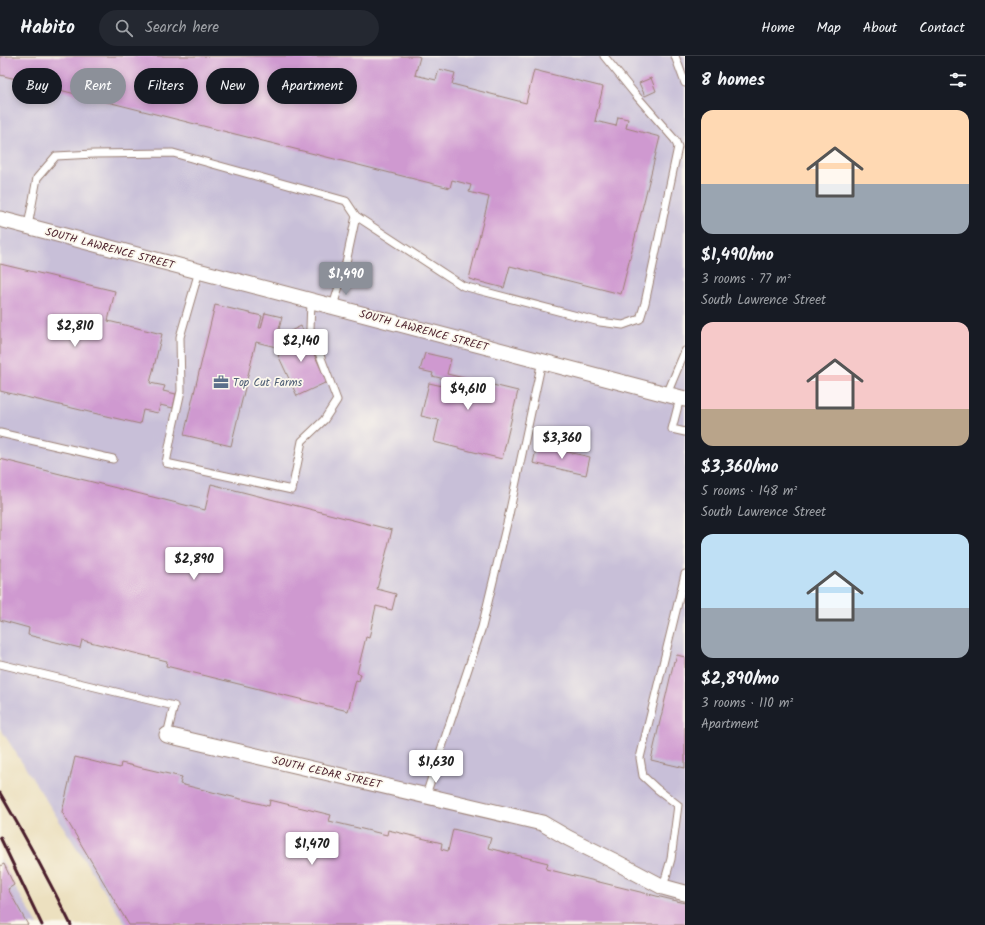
<!DOCTYPE html>
<html lang="en">
<head>
<meta charset="utf-8">
<style>
	body { margin:0; font-family:Kalam,sans-serif; background:#242831; color:#f1f3f6; height:100vh; display:flex; flex-direction:column; font-size:15px; white-space:nowrap }
	* { box-sizing:border-box; margin:0 }
	p { font-size:13px; color:#9ea1a6 }
	.icon { flex:none; width:22px; height:22px; fill:none; stroke:currentColor; stroke-width:2; stroke-linecap:round; stroke-linejoin:round }
	.map { position:relative; flex:1; overflow:hidden }
	.sheet { display:flex; flex-direction:column; background:#171b24; width:300px }
	.sheet>* { flex:none }
	.hud { position:absolute; left:12px; top:12px; width:380px; height:36px; display:flex; gap:8px }
	.price { position:absolute; translate:-50% -34px; padding:0 9px; border-radius:4px; background:#fff; color:#222; font-size:13px; line-height:26px; filter:drop-shadow(0 1px 2px #0008) }
	.price::after { content:''; position:absolute; left:50%; top:24px; width:12px; height:9px; margin-left:-6px; background:inherit; clip-path:polygon(0 0,100% 0,50% 100%) }
	.price.on { background:#8c9099; color:#fff }
	ul { padding:0; list-style:none }
	li { display:grid; align-content:center; gap:8px; height:212px; padding:0 16px }
	li span { display:grid; place-items:center; height:124px; border-radius:12px; color:#555 }
	li>.icon { margin-inline-start:auto }
	span .icon { width:72px; height:72px; fill:#fffc; stroke-width:1 }
	li b { font-size:17px }
	h2 { display:flex; justify-content:space-between; align-items:center; height:48px; padding:0 16px; font-size:17px }
	.pill { padding:0 14px; border-radius:18px; background:#171b24; box-shadow:0 2px 6px #0003; font-size:14px; line-height:36px }
	.pill.on { background:#8c9099; color:#fff }
	header { display:flex; align-items:center; gap:24px; box-sizing:border-box; height:56px; padding:0 20px; background:#171b24; border-bottom:1px solid #363941 }
	header strong { font-size:19px }
	nav { display:flex; gap:22px; margin-inline-start:auto; font-size:14px }
	.search { width:280px; height:36px; background:#242831; display:flex; align-items:center; gap:10px; box-sizing:border-box; padding:0 14px; border-radius:22px; color:#9ea1a6; font-size:15px }
	main { display:flex; flex:1; min-height:0 }
	.map>svg:first-child { display:block }
	.industrial { fill:#c8bfd8 }
	.building { fill:#cf99d0 }
	.lines { fill:none; stroke-linecap:round; stroke-linejoin:round }
	.lane-casing { stroke:#9b8075; stroke-width:9 }
	.street-casing { stroke:#9b8075; stroke-width:17 }
	.lane { stroke:#fff; stroke-width:7 }
	.street { stroke:#fff; stroke-width:15 }
	.rail { stroke:#4a1f2b; stroke-width:3 }
	.labels { text-anchor:middle; stroke-width:3.5; stroke-linejoin:round; paint-order:stroke }
	.street-label { font-size:11px; fill:#4a1f2b; stroke:#fbf7ec }
	.service-label { font-size:11px; fill:#4e5e75; stroke:#fbf7ec; text-anchor:start }
</style>
</head>
<body>
<header>
<strong>Habito</strong>
<div class="search"><svg class="icon" aria-label="search" viewBox="0 0 24 24"><circle cx="10" cy="10" r="6"/><path d="M15 15l6 6"/></svg>Search here</div>
<nav><a>Home</a><a>Map</a><a>About</a><a>Contact</a></nav>
</header>
<main>
<div class="map">
<svg width="685" height="869" viewBox="0 0 685 869">
	<rect width="100%" height="100%" fill="#fbf7ec"/>
	<filter id="ink" filterUnits="userSpaceOnUse"><feTurbulence type="fractalNoise" baseFrequency=".025" numOctaves="2"/><feDisplacementMap in="SourceGraphic" scale="8" xChannelSelector="R" yChannelSelector="G"/><feConvolveMatrix kernelMatrix="1 2 1 2 8 2 1 2 1" color-interpolation-filters="sRGB"/></filter>
	<filter id="wash" filterUnits="userSpaceOnUse"><feTurbulence type="fractalNoise" baseFrequency=".012" numOctaves="4" result="noise"/><feDisplacementMap in="SourceGraphic" scale="16" xChannelSelector="R" yChannelSelector="G"/><feGaussianBlur stdDeviation="0.9" result="paint"/><feColorMatrix in="noise" values="0 0 0 0 0 0 0 0 0 0 0 0 0 0 0 0 0 1.4 0 .05"/><feComposite in="paint" operator="in"/></filter>
	<g filter="url(#wash)">
		<rect width="100%" height="100%" fill="#ece0bf"/>
		<path class="industrial" d="M0,0H685V869H126L0,672Z
			M0,802L14,829L38,869H0Z"/>
		<g id="blocks">
			<path class="building" d="M0,0H417L420,1L415,19L436,24L439,13L455,17L452,28L526,47L534,14L603,31L595,65L616,70L618,61L628,63L626,72L660,81L621,238L510,210L504,232L469,223L489,141L469,136L471,129L452,124L450,132L0,19Z
				M651,22L656,35L645,40L639,27Z
				M0,208L115,235L108,265L162,278L150,327L165,330L163,335L176,338L173,352L160,349L158,357L143,354L140,368L0,335Z
				M215,249L262,260L259,272H261L265,257L282,261L278,277H280L276,291L256,286L231,390L184,379Z
				M301,270L327,326L297,340L278,299L289,294L282,279Z
				M425,297L451,303L447,318L518,335L502,403L434,386L439,364L421,360L429,327L447,331L449,324L432,320L433,317L420,314Z
				M537,389L590,401L586,419L533,407Z
				M0,403L205,454L211,428L392,474L377,533L396,538L392,554L376,550L369,582L366,581L357,617L361,618L359,625L356,624L348,655L166,610L167,605L82,584L80,592L28,579L29,572L0,564Z
				M677,599L685,601V712L651,704L674,605L675,606Z
				M75,701L120,712L121,707L182,721L180,728L269,750L270,744L331,759L329,765L387,779L388,774L442,787L441,793L448,795L453,773L491,782L488,792L548,807L546,813L685,847V869H129L62,756Z
				M4,808L14,829L8,833L28,869H0V810Z"/>
		</g>
	</g>
	<g filter="url(#ink)">
		<use href="#blocks" fill-opacity="0" stroke="#9b8075" stroke-width="1"/>
		<g class="lines">
			<g class="lane-casing">
				<path id="lane" d="M675,0L685,27
					M28,170L37,122L56,100L94,98L173,97L346,145L356,160L463,230L600,266L623,269L640,263L645,247L678,91L675,84L634,37L604,0
					M199,215L180,281L181,335L173,371L166,407L292,434L302,385L324,364L337,344L310,273L311,245
					M333,250L345,211L356,160
					M667,338L685,295
					M680,342L672,373L685,376
					M0,377L113,403
					M0,608L174,650L167,679
					M426,739L482,571L508,463L542,305
					M663,831L671,803L678,749L657,733L643,720L640,702L685,518"/>
			</g>
			<g class="street-casing">
				<path id="street" d="M0,163L685,343
					M167,679L542,767L568,782L612,804L663,831L685,837"/>
			</g>
			<use href="#lane" class="lane"/>
			<use href="#street" class="street"/>
			<path class="rail" d="M0,737C25,780 49,824 71,869
				M0,781L42,869"/>
		</g>
	</g>
	<defs>
		<g id="office-bare" transform="scale(1.2)"><path d="M-6-3h4V-5.5h4V-3h4V5H-6ZM-1-4.5V-3h2v-1.5ZM-6 0V1H6V0Z" fill="#5c6f8a" stroke="#fbf7ec" stroke-width="2.5" paint-order="stroke"/></g>
	</defs>
	<g fill-rule="evenodd">
		<use href="#office-bare" x="221" y="326"/>
	</g>
	<g class="labels">
		<g class="street-label">
			<text transform="translate(110 192) rotate(15)" y="4">SOUTH LAWRENCE STREET</text>
			<text transform="translate(424 274) rotate(15)" y="4">SOUTH LAWRENCE STREET</text>
			<text transform="translate(327 716) rotate(13)" y="4">SOUTH CEDAR STREET</text>
		</g>
		<g class="service-label">
			<text x="233" y="330">Top Cut Farms</text>
		</g>
	</g>
</svg>
<b class="price on" style="left:346px;top:240px">$1,490</b>
<b class="price" style="left:75px;top:292px">$2,810</b>
<b class="price" style="left:301px;top:307px">$2,140</b>
<b class="price" style="left:468px;top:355px">$4,610</b>
<b class="price" style="left:562px;top:404px">$3,360</b>
<b class="price" style="left:194px;top:525px">$2,890</b>
<b class="price" style="left:436px;top:728px">$1,630</b>
<b class="price" style="left:312px;top:810px">$1,470</b>
<div class="hud">
<a class="pill">Buy</a>
<a class="pill on">Rent</a>
<a class="pill">Filters</a>
<a class="pill">New</a>
<a class="pill">Apartment</a>
</div>
</div>
<section class="sheet">
<h2>8 homes<svg class="icon" aria-label="filters" viewBox="0 0 24 24"><path d="M4 7h16M4 17h16"/><circle cx="9" cy="7" r="2"/><circle cx="15" cy="17" r="2"/></svg></h2>
<ul>
<li><span style="background:linear-gradient(#ffd9b3 60%,#9aa5b1 0)"><svg class="icon" aria-label="home" viewBox="0 0 24 24"><path d="M3 11l9-7 9 7M6 9v11h12V9"/></svg></span><div><b>$1,490/mo</b><p>3 rooms · 77 m²</p><p>South Lawrence Street</p></div></li>
<li><span style="background:linear-gradient(#f6c9c9 70%,#b9a48a 0)"><svg class="icon" aria-label="home" viewBox="0 0 24 24"><path d="M3 11l9-7 9 7M6 9v11h12V9"/></svg></span><div><b>$3,360/mo</b><p>5 rooms · 148 m²</p><p>South Lawrence Street</p></div></li>
<li><span style="background:linear-gradient(#bfe0f5 60%,#9aa5b1 0)"><svg class="icon" aria-label="home" viewBox="0 0 24 24"><path d="M3 11l9-7 9 7M6 9v11h12V9"/></svg></span><div><b>$2,890/mo</b><p>3 rooms · 110 m²</p><p>Apartment</p></div></li>
</ul>
</section>
</main>
</body>
</html>
